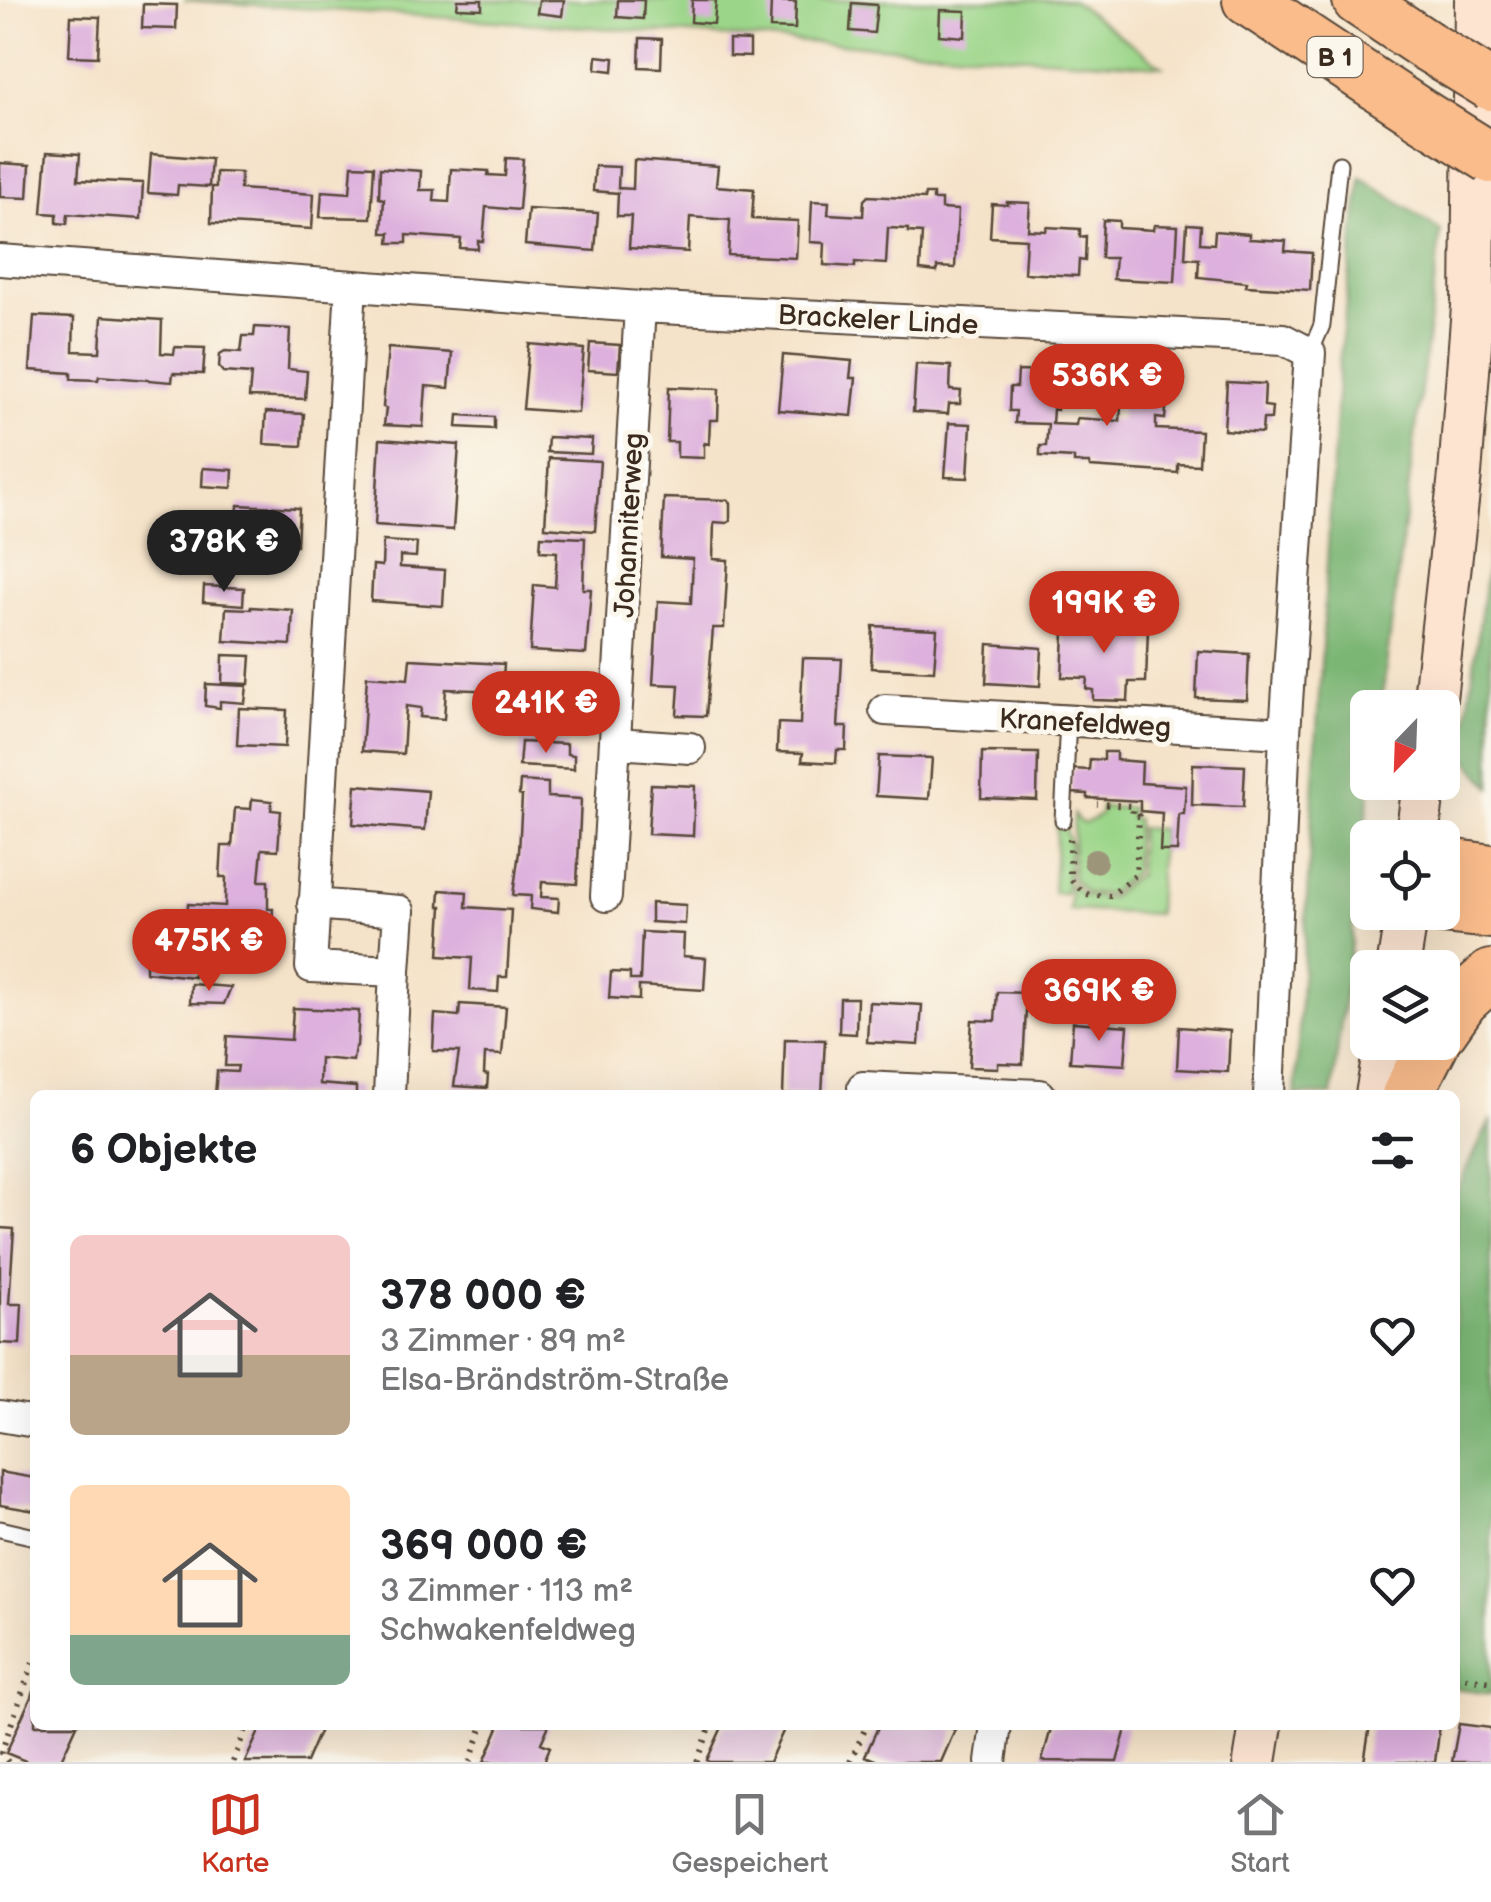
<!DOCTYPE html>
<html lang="de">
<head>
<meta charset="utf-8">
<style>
	body { margin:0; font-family:"Balsamiq Sans",sans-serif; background:#f6f6f6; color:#202124; height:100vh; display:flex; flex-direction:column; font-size:38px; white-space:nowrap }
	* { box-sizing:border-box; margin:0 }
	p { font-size:32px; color:#757577 }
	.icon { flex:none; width:55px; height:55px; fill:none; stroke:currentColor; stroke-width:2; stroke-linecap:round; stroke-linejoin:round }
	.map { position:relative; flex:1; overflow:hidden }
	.details { position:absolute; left:30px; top:1090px; width:1430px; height:640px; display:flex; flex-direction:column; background:#fff; border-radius:15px; box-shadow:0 10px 40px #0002 }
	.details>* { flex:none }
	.needle { width:65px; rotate:203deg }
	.tools { position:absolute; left:1350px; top:690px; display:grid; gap:20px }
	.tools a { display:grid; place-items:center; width:110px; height:110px; border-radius:15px; background:#fff; box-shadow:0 10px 40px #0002; font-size:50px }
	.price { position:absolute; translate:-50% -85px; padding:0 22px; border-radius:35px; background:#c8321e; color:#fff; font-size:32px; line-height:65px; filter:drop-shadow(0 2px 5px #0008) }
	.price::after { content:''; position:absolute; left:50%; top:60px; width:30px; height:22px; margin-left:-15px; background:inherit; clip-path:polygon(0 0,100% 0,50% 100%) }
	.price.current { background:#222; color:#fff }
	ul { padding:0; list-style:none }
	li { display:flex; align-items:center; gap:30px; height:250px; padding:0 40px }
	li span { display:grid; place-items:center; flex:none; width:280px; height:200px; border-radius:15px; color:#555 }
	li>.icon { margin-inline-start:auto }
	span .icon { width:120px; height:120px; fill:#fffc; stroke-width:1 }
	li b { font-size:42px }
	h2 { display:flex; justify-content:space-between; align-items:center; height:120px; padding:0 40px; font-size:42px }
	.tab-bar { display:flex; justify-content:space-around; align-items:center; height:140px; border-top:2px solid #e0e0e0; background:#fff; font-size:28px; color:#757577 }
	.tab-bar a { display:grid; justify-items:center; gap:5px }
	.tab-bar .current { color:#c8321e }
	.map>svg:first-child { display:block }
	.green { fill:#9bd589; stroke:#6b8054; stroke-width:2.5 }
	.forest { fill:#7cb675; stroke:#5c704a; stroke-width:2.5 }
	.building { fill:#ddb0dd }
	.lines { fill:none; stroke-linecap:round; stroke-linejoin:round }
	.service-casing { stroke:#574638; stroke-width:19 }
	.minor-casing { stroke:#574638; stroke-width:34 }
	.secondary-casing { stroke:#574638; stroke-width:46 }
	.trunk-casing { stroke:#574638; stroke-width:54 }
	.path { stroke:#574638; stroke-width:6; stroke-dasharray:2.5 8; stroke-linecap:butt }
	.service { stroke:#fff; stroke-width:15 }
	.minor { stroke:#fff; stroke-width:30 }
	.secondary { stroke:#fde4d1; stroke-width:42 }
	.trunk { stroke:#fabc8b; stroke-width:50 }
	.trunk-bridge-casing { stroke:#574638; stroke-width:54; stroke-linecap:butt }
	.trunk-bridge { stroke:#fabc8b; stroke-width:50 }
	.tree { fill:#9c957a }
	.labels { text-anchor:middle; stroke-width:10; stroke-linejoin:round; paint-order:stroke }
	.shield { fill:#fbf7ec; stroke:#75685c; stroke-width:2.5 }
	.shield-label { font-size:25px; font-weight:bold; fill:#3b2a1e }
	.street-label { font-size:28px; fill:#3b2a1e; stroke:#fbf7ec }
</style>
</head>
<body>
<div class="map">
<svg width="1491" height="1762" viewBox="0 0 1491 1762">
	<rect width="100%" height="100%" fill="#fbf7ec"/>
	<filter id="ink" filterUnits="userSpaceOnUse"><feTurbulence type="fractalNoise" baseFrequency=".01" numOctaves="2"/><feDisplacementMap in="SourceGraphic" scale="20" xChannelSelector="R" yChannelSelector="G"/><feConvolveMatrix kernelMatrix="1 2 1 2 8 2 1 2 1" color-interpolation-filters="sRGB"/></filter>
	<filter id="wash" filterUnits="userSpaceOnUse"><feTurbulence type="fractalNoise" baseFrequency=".0048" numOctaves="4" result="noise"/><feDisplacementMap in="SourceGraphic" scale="40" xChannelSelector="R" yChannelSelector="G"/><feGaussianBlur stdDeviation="2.25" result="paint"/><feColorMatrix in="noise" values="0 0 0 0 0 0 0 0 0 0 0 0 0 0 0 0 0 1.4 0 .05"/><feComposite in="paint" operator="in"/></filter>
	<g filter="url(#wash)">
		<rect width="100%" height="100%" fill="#f5e3c9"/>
		<path class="green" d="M184,0H1072L1162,66Z
			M1101,807L1131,808L1130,818L1137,819L1134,872L1109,894L1086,893L1072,878L1074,815L1081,823H1086L1100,815Z
			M1057,821L1067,822L1066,833L1070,844L1066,893H1053Z
			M1140,828L1161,829L1157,914L1069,910L1071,883L1083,896L1110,898L1134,877L1138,876Z"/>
		<path class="forest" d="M1361,177L1441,231L1381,707L1368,708V782L1371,783L1332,1095H1295L1339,363Z
			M1491,539V787L1462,753Z
			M1491,1119V1694L1455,1689V1194Z"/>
		<g id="blocks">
			<path class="building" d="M458,0H482V9L457,8Z
				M539,0H564L562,16L537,13Z
				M618,0H644L643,19L617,17Z
				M692,0H716L714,24L691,22Z
				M771,1L796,2L795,29L770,28Z
				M852,3L877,5L874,33L850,31Z
				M143,4L177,5L176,29L142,28Z
				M940,10L966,11L965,37L939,35Z
				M71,16L100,17L98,57L69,56Z
				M640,38L662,39L661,68L639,67Z
				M729,40L750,41V57L729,56Z
				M597,56L614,58L613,71L596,69Z
				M47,152L80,154L78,180L143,183L141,219L68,214L67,224L57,223V214L42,213Z
				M151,154L211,159L209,187L178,185L177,195L148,193Z
				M506,158L523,159L519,210L486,207L483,241H478V249L460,248L461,239L407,235V243H389L390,233H382L384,199L379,198L380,168L421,171L420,190H435L434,201L449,202L451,169L489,171L488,175L505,176Z
				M634,160L718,166L716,186L754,189L752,219L798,221L796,258L728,255L730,220L690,217L688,252L629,248L631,216H617L618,193L593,191L595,166L619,167L618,188L633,189Z
				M0,163L30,165L28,198L0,197Z
				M352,165L374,166L371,218L320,217L322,191L350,193Z
				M216,172L241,173L240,189L314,194L312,229L211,223L212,187H216Z
				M925,194H933V200H941V209L958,210L955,268L937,267V272L920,270L922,233L908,232V229L888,228L886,264L855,262V267L824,265L825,243L810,242L812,201L829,202L828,214L863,216L864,200L868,196L924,199Z
				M1007,202L1030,203L1028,230L1046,231L1047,227L1080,229V237L1086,236L1085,261L1079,260L1078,276L1024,273L1026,239L990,237L992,204L1008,205Z
				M528,209L598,213L595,251L525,245Z
				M1103,220L1119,221V228L1153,230L1154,225L1178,226L1175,282L1113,279L1115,258H1101Z
				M1187,224L1201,225L1200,243L1214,244L1215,231L1249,234V239L1286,241L1285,251L1312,253L1310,290L1246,286L1247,282L1198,277L1199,259L1185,258Z
				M34,316L74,318L73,351L100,352L102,316L162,320L161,353L174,354L175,347L205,348L203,374L173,373L172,382L99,376L98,380L71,379V373L30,370Z
				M255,327L290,329L288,369L307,371L305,399L249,397L251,374L223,372L219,367L220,354L225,351L241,352L243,336H254Z
				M590,343L620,345L618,372L588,370Z
				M529,344L584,349L578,413L523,409Z
				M388,348L452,353L449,388L426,386L423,427L384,425L386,408L383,407Z
				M783,355L852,361L850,378H856L852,416L778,410Z
				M916,364L951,366L950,390L961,391L960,404H949L948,414L913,412Z
				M1018,371L1055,372L1053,400H1058L1057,410L1053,409L1052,424L1076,425L1077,418L1120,421L1123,378L1159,381L1157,408L1166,409L1165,419L1156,418V429L1201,431L1199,465L1178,464V473L1090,467L1089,463H1074V458L1040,456V446H1046L1048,424L1015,423L1016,411H1009L1010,387H1017Z
				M1227,382L1265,384L1264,406L1272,407L1271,419H1263L1262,433L1224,430Z
				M669,387L719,389L718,420H710L709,444L704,443V458L677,457V442H667Z
				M266,412L304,414L302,446L264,444Z
				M458,415L494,417V429L457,427Z
				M949,423L971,424L968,478L945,477Z
				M548,437L592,439L591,454L547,452Z
				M380,439L459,445L453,530L375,525Z
				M549,458L600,461L595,531L545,527Z
				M203,468L233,470L232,488L202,486Z
				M664,498L728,500L730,503V521L727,523L714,522L713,559L728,560L724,628H713L706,716L677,715L679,685L653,684L658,601L691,603L693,559L661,557Z
				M238,505L299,508L297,545L257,543L256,559L235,558V554L218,553L220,524L237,525Z
				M541,536L585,538L583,589H591L586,654L530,651L534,585L555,587L557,552L540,551Z
				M383,541L417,543L416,557L400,556V567L445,570L443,606L371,601L373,565L382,566Z
				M204,586L244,588L243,605L203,602Z
				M251,607L293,610L291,645L224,641L226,608L251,609Z
				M1065,610L1091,611L1090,627L1148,629L1146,682H1129L1128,701L1093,700V690L1086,689L1087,678L1062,677Z
				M873,626L937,629L934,671L871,668Z
				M988,644L1042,648L1040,686L986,683Z
				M1198,651L1249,654L1247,700L1196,698Z
				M223,655L251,656L249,684L222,683Z
				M803,658L842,659L838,727H847L846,750H837L836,763L802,761L803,753L777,752L778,723L800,724Z
				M410,659L504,664L502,691L446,689L444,719L420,717L421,708L406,706L403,754L362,751L367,676L408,679Z
				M206,684L247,686L245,703L220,701V708L205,706Z
				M239,708L287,710L285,747L237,745Z
				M521,742L567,744V754L574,755V769L519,766Z
				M982,752L1038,753L1037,800L981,798Z
				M1104,752H1116V760L1142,762L1141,783L1186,786L1184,814H1179L1177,851H1160L1162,813L1140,811V801L1087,798V794L1071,793L1072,769L1089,770L1090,759L1104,760Z
				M879,756L932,758L929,799L876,796Z
				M1193,764L1245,766L1243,807L1192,805Z
				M520,781L548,783V797L581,799L577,884L542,882L541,897L559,898L558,912L530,909L531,896L513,895L519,852L522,796L519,795Z
				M651,784L695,786L693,836L648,834Z
				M356,785L428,791L425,830L353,824Z
				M252,799L272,801L271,810L281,811L278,850L262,849L259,881H268V909H273L271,946L235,944L234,970L207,968L208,925L187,924L188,904L225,906L226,877H220L222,846H232L235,808L251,809Z
				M440,890L467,892L466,907L511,910L507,977H499L498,992L470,990L472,958L439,956L442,906H439Z
				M651,903L686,905L685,924L651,922Z
				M642,932L684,934L683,956L706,958L704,990L639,986V1000L609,998L611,972L630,973V980H640Z
				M146,956L195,961L194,977L146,972Z
				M191,984L231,987L224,1004L190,1003Z
				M997,992L1027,993L1023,1064L998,1063V1068L969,1067L972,1020L995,1021Z
				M840,998H857L856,1034L839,1033Z
				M869,1002L922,1005L919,1045L867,1042Z
				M460,1004L506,1007L502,1055L485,1054L484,1074L488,1075L487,1088L454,1086L459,1052L433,1051L435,1014L459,1016Z
				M293,1008L359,1011L357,1047H355L353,1061L320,1058L319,1084L356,1087V1095H215L217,1071L237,1072L238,1066H225L227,1036L291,1040Z
				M1073,1022L1128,1026L1125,1065L1070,1062Z
				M1179,1027L1230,1031L1228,1072L1177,1069Z
				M785,1039L825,1040L822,1095H783Z
				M0,1228L14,1229L9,1304H22L20,1344L0,1343Z
				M0,1472L35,1478V1511L0,1505Z
				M35,1688V1725H77L60,1762H28L6,1753Z
				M1459,1724L1491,1728V1762H1452Z
				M262,1725H322L306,1762H245Z
				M500,1725H549L541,1743L550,1747L544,1762H484Z
				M723,1725H786L769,1762H710L707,1760Z
				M879,1725H944L955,1730L941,1762H880L865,1756Z
				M1052,1725H1127L1117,1762L1042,1761Z
				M1370,1725H1440L1435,1762H1364Z"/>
		</g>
	</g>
	<g filter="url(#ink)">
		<use href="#blocks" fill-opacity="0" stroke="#574638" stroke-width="2.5"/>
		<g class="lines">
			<g class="service-casing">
				<path id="service" d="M1310,353L1322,325L1339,164
					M1063,820L1068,720
					M0,1529L35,1537"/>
			</g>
			<g class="minor-casing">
				<path id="minor" d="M0,260L640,307L1283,339L1310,353L1285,733L1269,1095
					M351,286L311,967L395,971L389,1095
					M885,710L1285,733
					M616,743L690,748
					M606,896L640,307
					M313,904L399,911L395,971
					M863,1087L1040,1095
					M0,1416L35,1422
					M991,1762L996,1725"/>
			</g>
			<g class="secondary-casing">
				<path id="secondary" d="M1434,708L1460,474L1473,307L1476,0
					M1417,838L1424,782
					M1398,968L1407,912
					M1377,1095L1386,1042
					M1255,1762L1261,1725"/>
			</g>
			<g class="trunk-casing">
				<path id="trunk" d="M1248,0L1422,115
					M1358,0L1424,44
					M1442,863L1491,870
					M1442,908L1491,913
					M1442,1030L1463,1000L1491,975
					M1407,1095L1434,1042"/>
			</g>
			<path class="path" d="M1070,839V879L1085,894L1110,896L1136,875L1139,816H1132L1133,806L1097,804
				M1455,1676L1491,1682
				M8,1762L1,1753L35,1657
				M233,1762L247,1725
				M470,1762L483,1725
				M697,1762L711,1725
				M850,1762L867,1725"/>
			<use href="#service" class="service"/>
			<use href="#minor" class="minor"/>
			<use href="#secondary" class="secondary"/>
			<use href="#trunk" class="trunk"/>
			<g class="trunk-bridge-casing">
				<path id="trunk-bridge" d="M1424,44L1491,85
					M1422,115L1491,158"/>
			</g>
			<use href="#trunk-bridge" class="trunk-bridge"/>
		</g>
		<circle class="tree" cx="1095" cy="861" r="12"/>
	</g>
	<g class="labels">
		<rect class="shield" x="1307.5" y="37" width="55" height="40" rx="8"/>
		<g class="shield-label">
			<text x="1335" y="66">B 1</text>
		</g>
		<g class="street-label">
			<text transform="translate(878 319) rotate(3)" y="10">Brackeler Linde</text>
			<text transform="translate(628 525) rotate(-87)" y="10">Johanniterweg</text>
			<text transform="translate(1085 722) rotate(3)" y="10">Kranefeldweg</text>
		</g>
	</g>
</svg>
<div class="tools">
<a><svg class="needle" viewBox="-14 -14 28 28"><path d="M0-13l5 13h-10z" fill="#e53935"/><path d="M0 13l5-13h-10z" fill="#757577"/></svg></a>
<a><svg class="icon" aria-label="locate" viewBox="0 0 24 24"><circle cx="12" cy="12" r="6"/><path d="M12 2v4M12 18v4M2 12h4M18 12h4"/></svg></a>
<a><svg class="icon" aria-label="layers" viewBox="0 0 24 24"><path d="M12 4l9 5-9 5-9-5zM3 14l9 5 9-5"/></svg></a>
</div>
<b class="price" style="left:1107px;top:429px">536K €</b>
<b class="price current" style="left:224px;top:595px">378K €</b>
<b class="price" style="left:1104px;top:656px">199K €</b>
<b class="price" style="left:546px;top:756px">241K €</b>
<b class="price" style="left:209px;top:994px">475K €</b>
<b class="price" style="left:1099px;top:1044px">369K €</b>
<section class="details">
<h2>6 Objekte<svg class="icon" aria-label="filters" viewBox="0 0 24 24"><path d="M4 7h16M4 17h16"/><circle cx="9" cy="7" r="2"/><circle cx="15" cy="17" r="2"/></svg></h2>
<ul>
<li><span style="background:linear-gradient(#f6c9c9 60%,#b9a48a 0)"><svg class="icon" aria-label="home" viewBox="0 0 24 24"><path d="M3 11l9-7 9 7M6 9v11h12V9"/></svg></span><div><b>378 000 €</b><p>3 Zimmer · 89 m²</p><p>Elsa-Brändström-Straße</p></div><svg class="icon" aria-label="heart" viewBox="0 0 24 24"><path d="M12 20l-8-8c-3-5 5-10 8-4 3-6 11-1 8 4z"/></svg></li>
<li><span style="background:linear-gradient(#ffd9b3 75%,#7fa58c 0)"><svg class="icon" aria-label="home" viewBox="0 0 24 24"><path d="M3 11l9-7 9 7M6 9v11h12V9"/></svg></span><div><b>369 000 €</b><p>3 Zimmer · 113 m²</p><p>Schwakenfeldweg</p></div><svg class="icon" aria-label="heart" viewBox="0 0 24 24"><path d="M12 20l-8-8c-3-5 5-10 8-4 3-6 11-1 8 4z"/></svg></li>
</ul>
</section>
</div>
<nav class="tab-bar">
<a class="current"><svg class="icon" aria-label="map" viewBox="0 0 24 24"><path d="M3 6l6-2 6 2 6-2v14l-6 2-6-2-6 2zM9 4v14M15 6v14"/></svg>Karte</a>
<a><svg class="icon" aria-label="saved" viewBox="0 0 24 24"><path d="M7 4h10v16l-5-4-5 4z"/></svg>Gespeichert</a>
<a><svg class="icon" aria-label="home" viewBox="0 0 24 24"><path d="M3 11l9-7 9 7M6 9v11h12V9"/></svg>Start</a>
</nav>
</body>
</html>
